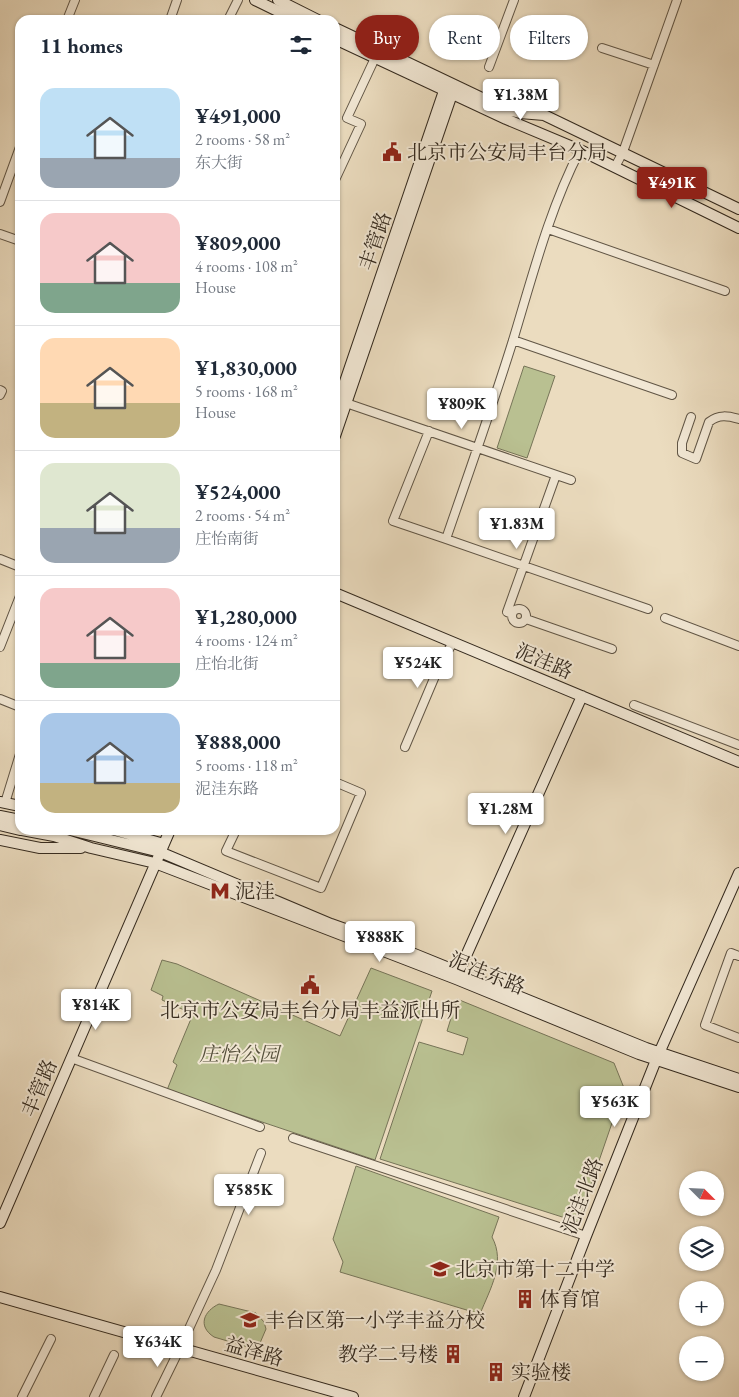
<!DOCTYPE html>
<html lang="en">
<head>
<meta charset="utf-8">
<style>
	body { margin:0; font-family:"EB Garamond","Noto Serif SC",serif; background:#f2f2f3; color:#1f2937; height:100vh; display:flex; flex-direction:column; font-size:19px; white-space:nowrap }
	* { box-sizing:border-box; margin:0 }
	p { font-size:16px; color:#747a83 }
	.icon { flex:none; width:28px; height:28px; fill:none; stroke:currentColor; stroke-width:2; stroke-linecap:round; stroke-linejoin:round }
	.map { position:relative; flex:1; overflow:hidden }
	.details { position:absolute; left:15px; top:15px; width:325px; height:820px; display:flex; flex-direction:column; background:#fff; border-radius:15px; box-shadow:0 1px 4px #0004 }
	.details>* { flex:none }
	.guide { position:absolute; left:355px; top:15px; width:309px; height:45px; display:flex; gap:10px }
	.needle { width:32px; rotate:114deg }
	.fabs { position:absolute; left:679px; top:1171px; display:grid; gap:10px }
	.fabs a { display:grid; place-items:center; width:45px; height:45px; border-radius:50%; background:#fff; box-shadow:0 1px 4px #0004; font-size:25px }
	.price { position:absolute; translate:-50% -42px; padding:0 11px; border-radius:5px; background:#fff; color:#222; font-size:16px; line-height:32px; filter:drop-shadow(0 1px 2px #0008) }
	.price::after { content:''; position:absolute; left:50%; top:30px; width:15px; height:11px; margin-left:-8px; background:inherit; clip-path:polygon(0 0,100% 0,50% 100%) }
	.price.selected { background:#8f2418; color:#fff }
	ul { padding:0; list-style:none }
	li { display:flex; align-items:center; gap:15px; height:125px; padding:0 25px }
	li+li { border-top:1px solid #e0e1e3 }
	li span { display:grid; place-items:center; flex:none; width:140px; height:100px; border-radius:15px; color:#555 }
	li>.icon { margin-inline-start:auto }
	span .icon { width:60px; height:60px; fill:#fffc; stroke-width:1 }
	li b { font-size:21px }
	h2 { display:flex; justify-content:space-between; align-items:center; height:60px; padding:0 25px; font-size:21px }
	.pill { padding:0 18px; border-radius:22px; background:#fff; box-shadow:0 1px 4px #0004; font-size:18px; line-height:45px }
	.pill.selected { background:#8f2418; color:#fff }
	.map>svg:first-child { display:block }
	.green { fill:#b9c091; stroke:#767458 }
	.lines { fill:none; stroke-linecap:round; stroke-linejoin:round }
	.street-casing { stroke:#615646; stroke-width:10 }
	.secondary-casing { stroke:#33291e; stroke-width:12 }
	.street { stroke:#f2e8d5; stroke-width:8 }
	.secondary { stroke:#f2e8d5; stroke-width:10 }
	.labels { text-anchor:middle; stroke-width:4; stroke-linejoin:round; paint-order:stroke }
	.poi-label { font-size:20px; fill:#33291e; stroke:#f2e8d5; text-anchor:start }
	.street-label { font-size:20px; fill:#33291e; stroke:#f2e8d5 }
	.park-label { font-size:20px; font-style:italic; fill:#544f3b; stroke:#f2e8d5 }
</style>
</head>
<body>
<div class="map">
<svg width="739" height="1397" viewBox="0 0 739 1397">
	<rect width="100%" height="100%" fill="#ebdcbf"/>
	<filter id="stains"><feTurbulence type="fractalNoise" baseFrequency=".004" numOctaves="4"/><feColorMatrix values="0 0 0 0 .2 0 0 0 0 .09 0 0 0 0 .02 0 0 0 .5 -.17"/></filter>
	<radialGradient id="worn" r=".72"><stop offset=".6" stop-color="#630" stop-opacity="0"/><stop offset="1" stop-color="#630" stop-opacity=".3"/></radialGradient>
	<path class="green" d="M524,366L555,376L527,458L497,448Z
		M162,960L177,964L340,1036L371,968L432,991L375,1160L167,1090L177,1065L173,1062L193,1014L162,1000L163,996L151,990Z
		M457,999L614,1063L624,1088L578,1222L380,1159L419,1042L463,1055L468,1038L447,1031Z
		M356,1166L499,1217L492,1237C506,1263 490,1289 480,1314L340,1272L343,1262L333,1239Z
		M219,1304L256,1313L264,1322L266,1329L260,1343L251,1348L214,1337C197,1326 204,1311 219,1304Z"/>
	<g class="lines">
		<g class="street-casing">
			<path id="street" d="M67,20L75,0
				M170,20L177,0
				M228,20L238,0
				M602,48L654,65
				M489,67L514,0
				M580,150C550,208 533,274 514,337C493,405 469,472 446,539L648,609
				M615,167L623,152L677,0
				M335,180L361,124L347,118L375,58
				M0,202L20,147
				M548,229L725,291
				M0,234L20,241
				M513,340L672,395
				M0,390L2,391L0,395
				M346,403L571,480
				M691,417L682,443V453L696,459L709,422C719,414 728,416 739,419
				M429,431L393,521L446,539
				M0,559L20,567
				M512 616a7 7 0 1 1 14 0a7 7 0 1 1-14 0Z
				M512,614L507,612L556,475
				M665,618L739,646
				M526,619L612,649
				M0,647L20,596
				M0,699L20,707
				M634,705L739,745
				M405,747L438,669L453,642
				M5,803L20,754
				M236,830L226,851L321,888L361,793L335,782
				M739,956L731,953L705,1025L739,1038
				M71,1058L260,1127
				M293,1138L586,1236
				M22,1397L51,1339
				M94,1397L114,1355
				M156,1397L180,1348L216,1270L261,1153"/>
		</g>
		<g class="secondary-casing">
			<path id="secondary" d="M255,0L296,20
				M278,0L318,20
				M335,28L505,109L520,113L544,115L739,209
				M335,39L506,119L580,150L739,228
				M335,411L446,85
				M335,436L452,94
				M335,593L739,762
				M0,802L20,806
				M0,816L20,820
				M0,825L20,830
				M22,830L54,836L91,848L155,863L456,979L639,1054L739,1087
				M70,830L160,852L331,924L407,951L646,1048L739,1079
				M114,830L164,844
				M0,840L40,848H81
				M457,976L582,696
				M0,1223L170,830
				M0,1297L353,1397
				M524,1397L586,1236L656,1060L739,873"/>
		</g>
		<use href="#street" class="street"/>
		<use href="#secondary" class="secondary"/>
	</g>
	<defs>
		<g id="civic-bare" transform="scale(1.5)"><path d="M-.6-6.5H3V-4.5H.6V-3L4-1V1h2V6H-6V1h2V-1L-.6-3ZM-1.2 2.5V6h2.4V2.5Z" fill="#8f2418" stroke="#f2e8d5" stroke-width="2.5" paint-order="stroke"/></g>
		<g id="metro-bare" transform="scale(1.5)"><path d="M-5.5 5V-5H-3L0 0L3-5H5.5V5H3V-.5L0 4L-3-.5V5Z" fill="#8f2418" stroke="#f2e8d5" stroke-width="2.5" paint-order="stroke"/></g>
		<g id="school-bare" transform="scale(1.5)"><path d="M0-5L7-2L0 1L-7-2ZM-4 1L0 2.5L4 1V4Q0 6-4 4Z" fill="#8f2418" stroke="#f2e8d5" stroke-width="2.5" paint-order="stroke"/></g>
		<g id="building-bare" transform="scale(1.5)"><path d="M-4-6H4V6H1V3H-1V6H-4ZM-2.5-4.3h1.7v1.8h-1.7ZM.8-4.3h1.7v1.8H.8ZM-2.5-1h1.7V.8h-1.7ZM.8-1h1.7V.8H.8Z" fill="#8f2418" stroke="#f2e8d5" stroke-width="2.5" paint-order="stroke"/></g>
	</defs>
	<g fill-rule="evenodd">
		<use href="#civic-bare" x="392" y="152"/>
		<use href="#metro-bare" x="220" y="891"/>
		<use href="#civic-bare" x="310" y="985"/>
		<use href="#school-bare" x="440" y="1269"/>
		<use href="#building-bare" x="525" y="1299"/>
		<use href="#school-bare" x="250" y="1320"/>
		<use href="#building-bare" x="453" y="1354"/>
		<use href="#building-bare" x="496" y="1372"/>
	</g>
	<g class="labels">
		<g class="poi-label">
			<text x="407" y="159">北京市公安局丰台分局</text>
			<text x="235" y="898">泥洼</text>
			<text x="310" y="1017" text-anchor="middle">北京市公安局丰台分局丰益派出所</text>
			<text x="455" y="1276">北京市第十二中学</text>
			<text x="540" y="1306">体育馆</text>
			<text x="265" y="1327">丰台区第一小学丰益分校</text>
			<text x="438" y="1361" text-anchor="end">教学二号楼</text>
			<text x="511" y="1379">实验楼</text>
		</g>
		<g class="street-label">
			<text transform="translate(375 241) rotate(-71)" y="7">丰管路</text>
			<text transform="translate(544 661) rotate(23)" y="7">泥洼路</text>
			<text transform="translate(487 973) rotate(22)" y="7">泥洼东路</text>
			<text transform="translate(39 1088) rotate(-67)" y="7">丰管路</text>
			<text transform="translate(582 1196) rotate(-69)" y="7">泥洼北路</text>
			<text transform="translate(254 1351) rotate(16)" y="7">益泽路</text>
		</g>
		<g class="park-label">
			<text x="239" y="1061">庄怡公园</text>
		</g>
	</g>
	<rect width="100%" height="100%" filter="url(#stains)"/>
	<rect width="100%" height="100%" fill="url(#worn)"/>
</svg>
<div class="fabs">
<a><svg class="needle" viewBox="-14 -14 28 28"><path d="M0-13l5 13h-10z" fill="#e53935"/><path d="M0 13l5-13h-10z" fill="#747a83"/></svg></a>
<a><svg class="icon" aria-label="layers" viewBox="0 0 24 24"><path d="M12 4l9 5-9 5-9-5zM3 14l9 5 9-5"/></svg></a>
<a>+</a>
<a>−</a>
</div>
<b class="price" style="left:521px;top:121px">¥1.38M</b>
<b class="price selected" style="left:672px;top:209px">¥491K</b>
<b class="price" style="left:462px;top:430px">¥809K</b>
<b class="price" style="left:517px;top:550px">¥1.83M</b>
<b class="price" style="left:418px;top:689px">¥524K</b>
<b class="price" style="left:506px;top:835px">¥1.28M</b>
<b class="price" style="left:380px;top:963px">¥888K</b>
<b class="price" style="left:96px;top:1031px">¥814K</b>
<b class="price" style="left:615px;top:1128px">¥563K</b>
<b class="price" style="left:249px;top:1216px">¥585K</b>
<b class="price" style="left:158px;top:1368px">¥634K</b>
<div class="guide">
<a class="pill selected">Buy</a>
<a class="pill">Rent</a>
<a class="pill">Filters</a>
</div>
<section class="details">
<h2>11 homes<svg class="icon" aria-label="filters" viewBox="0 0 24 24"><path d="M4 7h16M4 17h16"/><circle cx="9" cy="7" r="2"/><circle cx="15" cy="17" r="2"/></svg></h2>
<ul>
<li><span style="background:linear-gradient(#bfe0f5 70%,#9aa5b1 0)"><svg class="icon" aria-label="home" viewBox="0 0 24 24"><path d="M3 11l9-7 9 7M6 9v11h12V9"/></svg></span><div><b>¥491,000</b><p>2 rooms · 58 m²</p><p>东大街</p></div></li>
<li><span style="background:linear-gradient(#f6c9c9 70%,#7fa58c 0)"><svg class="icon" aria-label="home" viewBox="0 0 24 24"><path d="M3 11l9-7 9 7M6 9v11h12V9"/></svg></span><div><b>¥809,000</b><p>4 rooms · 108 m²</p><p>House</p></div></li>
<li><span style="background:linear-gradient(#ffd9b3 65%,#c2b280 0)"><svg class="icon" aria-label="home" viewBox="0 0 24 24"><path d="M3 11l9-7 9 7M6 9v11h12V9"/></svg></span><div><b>¥1,830,000</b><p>5 rooms · 168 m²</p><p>House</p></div></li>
<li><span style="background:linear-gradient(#dfe7d0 65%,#9aa5b1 0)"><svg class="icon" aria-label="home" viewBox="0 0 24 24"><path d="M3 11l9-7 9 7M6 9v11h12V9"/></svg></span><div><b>¥524,000</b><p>2 rooms · 54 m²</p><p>庄怡南街</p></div></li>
<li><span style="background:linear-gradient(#f6c9c9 75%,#7fa58c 0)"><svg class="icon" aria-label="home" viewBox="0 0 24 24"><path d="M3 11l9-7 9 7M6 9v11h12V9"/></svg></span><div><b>¥1,280,000</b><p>4 rooms · 124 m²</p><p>庄怡北街</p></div></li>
<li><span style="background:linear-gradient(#a9c7e8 70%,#c2b280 0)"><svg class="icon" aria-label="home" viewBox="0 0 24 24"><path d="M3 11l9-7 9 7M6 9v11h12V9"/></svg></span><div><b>¥888,000</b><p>5 rooms · 118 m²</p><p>泥洼东路</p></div></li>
</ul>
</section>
</div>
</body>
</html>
